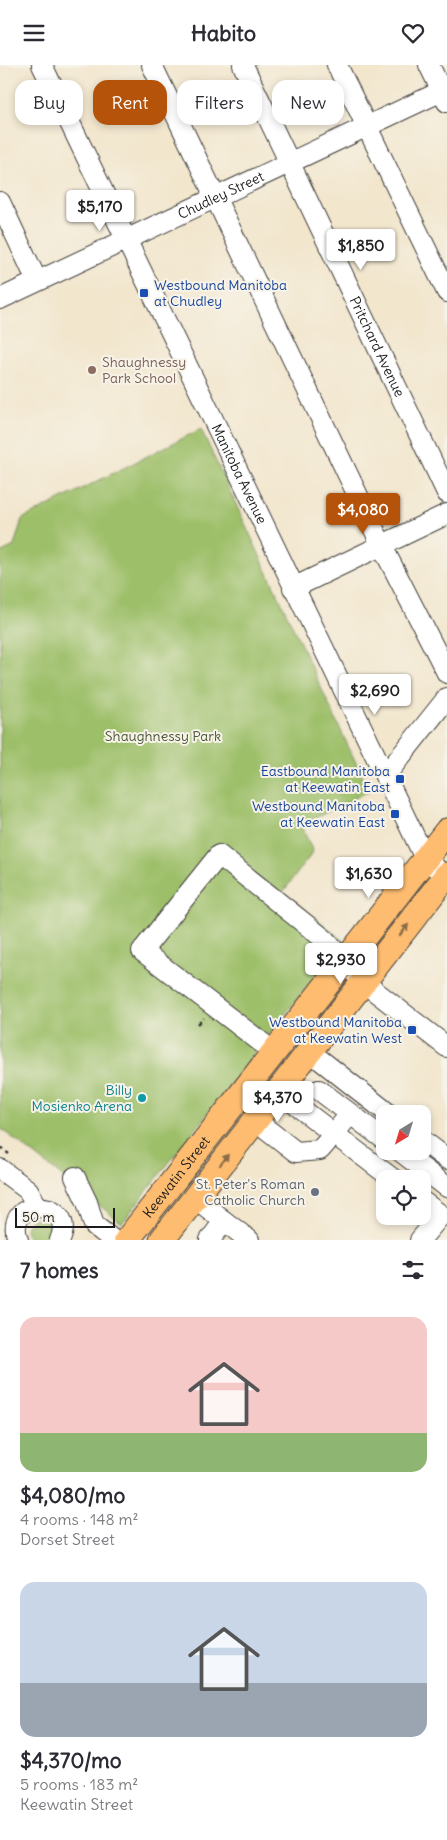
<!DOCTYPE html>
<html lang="en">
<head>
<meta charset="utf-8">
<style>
	body { margin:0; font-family:Delius,sans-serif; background:#f2f2f3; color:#2b2b33; height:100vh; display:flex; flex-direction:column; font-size:19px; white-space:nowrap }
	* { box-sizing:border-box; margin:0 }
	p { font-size:16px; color:#7c7c81 }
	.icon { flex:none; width:28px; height:28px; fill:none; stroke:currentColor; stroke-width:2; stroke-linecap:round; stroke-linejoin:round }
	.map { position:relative; height:1175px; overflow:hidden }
	.drawer { display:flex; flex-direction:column; background:#fff; flex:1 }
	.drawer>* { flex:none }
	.banner { position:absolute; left:15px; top:15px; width:418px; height:45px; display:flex; gap:10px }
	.needle { width:32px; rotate:218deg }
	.tools { position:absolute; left:376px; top:1040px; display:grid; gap:10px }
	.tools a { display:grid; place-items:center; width:55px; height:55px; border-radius:10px; background:#fff; box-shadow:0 2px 8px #0003; font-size:25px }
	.scale { position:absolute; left:15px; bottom:12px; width:100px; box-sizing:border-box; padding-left:5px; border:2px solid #1c1c1c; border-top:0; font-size:14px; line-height:18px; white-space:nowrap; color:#1c1c1c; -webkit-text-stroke:4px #f7f3e8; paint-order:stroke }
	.price { position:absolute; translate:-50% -42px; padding:0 11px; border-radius:5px; background:#fff; color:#222; font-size:16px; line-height:32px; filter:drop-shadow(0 1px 2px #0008) }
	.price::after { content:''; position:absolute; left:50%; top:30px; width:15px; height:11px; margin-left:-8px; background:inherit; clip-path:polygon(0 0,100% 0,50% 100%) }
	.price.current { background:#b45309; color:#fff }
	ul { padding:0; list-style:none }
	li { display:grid; align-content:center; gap:10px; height:265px; padding:0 20px }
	li span { display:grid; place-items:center; height:155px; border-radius:15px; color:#555 }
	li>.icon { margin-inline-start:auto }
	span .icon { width:90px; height:90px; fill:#fffc; stroke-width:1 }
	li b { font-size:21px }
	h2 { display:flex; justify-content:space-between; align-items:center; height:60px; padding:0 20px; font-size:21px }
	.tag { padding:0 18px; border-radius:15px; background:#fff; box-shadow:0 2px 8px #0003; font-size:18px; line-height:45px }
	.tag.current { background:#b45309; color:#fff }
	header { display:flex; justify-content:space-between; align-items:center; height:65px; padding:0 20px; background:#fff; font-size:22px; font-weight:700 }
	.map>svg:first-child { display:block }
	.green { fill:#9dbf69; stroke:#5c6e42 }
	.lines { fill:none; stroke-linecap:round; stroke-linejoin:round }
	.minor-casing { stroke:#3c3a37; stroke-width:22 }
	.major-casing { stroke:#3c3a37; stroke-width:27 }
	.path { stroke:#3c3a37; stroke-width:2.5; stroke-dasharray:4 4; stroke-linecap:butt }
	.minor { stroke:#fff; stroke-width:20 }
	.major { stroke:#fdbc6f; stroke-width:25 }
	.oneway { fill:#8c6c46 }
	.transit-dot { fill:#1a4fb4; stroke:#f7f3e8; stroke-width:2 }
	.education-dot { fill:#8d6e63; stroke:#f7f3e8; stroke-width:2 }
	.culture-dot { fill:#0f9aa8; stroke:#f7f3e8; stroke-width:2 }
	.worship-dot { fill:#6b7280; stroke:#f7f3e8; stroke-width:2 }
	.labels { text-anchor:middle; stroke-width:4; stroke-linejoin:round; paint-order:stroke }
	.street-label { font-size:14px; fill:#1c1c1c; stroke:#f7f3e8 }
	.transit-label { font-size:14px; fill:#164399; stroke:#f7f3e8; text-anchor:end }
	.education-label { font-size:14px; fill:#785e54; stroke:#f7f3e8; text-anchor:start }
	.park-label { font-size:14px; fill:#495537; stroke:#f7f3e8 }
	.culture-label { font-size:14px; fill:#0d838f; stroke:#f7f3e8; text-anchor:end }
	.worship-label { font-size:14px; fill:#5b616d; stroke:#f7f3e8; text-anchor:end }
</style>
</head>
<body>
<header><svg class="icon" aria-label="menu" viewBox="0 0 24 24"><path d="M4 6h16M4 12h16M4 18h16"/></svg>Habito<svg class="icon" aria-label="heart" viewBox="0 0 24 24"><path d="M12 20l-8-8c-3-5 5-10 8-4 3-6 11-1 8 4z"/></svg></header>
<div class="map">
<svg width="447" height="1175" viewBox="0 0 447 1175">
	<rect width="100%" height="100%" fill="#f7f3e8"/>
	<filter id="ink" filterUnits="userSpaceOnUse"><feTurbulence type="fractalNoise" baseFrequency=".02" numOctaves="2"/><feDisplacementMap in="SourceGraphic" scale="10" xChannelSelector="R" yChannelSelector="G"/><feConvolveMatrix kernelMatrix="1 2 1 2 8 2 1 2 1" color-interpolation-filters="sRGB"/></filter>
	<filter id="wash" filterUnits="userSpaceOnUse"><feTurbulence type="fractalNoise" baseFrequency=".0096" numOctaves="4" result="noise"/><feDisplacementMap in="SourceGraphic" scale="20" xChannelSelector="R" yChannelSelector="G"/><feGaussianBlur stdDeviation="1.12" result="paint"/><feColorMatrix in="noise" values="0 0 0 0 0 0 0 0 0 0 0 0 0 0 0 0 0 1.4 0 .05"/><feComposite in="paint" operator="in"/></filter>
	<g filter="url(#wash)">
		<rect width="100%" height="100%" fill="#f2e6cd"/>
		<path class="green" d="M201,364L369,726L301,760L313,787L283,827L343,875L122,1158L0,1063V488L14,481L22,454Z
			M26 1165a12 12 0 1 1 24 0a12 12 0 1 1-24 0Z"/>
	</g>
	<g filter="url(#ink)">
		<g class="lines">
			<g class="minor-casing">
				<g id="minor">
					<path id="s1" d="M42,0L419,781L425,794L435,802"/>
					<path d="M152,0L382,481L447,608"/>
					<path id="s2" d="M243,0L447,428"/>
					<path d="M337,0L447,227"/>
					<path d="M429,0L447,37"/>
					<path d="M0,137L37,216"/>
					<path id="s3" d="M0,234L442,26"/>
					<path d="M293,523L447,449"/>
					<path d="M385,711L447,633"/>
					<path d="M309,986L389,1049"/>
					<path d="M274,987L142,886L219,790L324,874L363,917L447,982"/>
					<path d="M319,1025L385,1075"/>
					<path d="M350,1049L334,1069L393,1114"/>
					<path d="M255,1055L296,1087L320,1085L334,1069L278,1026"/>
					<path d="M422,1075L447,1094"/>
					<path d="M400,1086L447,1122"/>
					<path d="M0,1104L28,1125L37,1141"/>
					<path d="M75,1112L87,1137L94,1160L113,1175"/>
					<path d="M195,1133L224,1156L210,1175"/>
					<path d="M224,1156L249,1175"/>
					<path d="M18,1175C2,1130 78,1133 60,1175"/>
					<path d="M420,1175L441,1150L422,1136"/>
				</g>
			</g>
			<g class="major-casing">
				<g id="major">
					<path id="s4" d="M127,1175L447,766"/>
					<path d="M162,1175L447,810"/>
				</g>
			</g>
			<path class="path" d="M198,959L204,953
				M0,1082L9,1089"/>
			<use href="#minor" class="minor"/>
			<use href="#major" class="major"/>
		</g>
		<defs><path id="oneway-solid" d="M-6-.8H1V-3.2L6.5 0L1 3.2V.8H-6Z" transform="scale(1.25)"/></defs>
		<g class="oneway">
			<use href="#oneway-solid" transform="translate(404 865) rotate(-52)"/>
			<use href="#oneway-solid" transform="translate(224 1095) rotate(-52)"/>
		</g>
	</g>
	<g class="transit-dot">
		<rect x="139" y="223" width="10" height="10" rx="2.5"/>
		<rect x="395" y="709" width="10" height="10" rx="2.5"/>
		<rect x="390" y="744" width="10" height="10" rx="2.5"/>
		<rect x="407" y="960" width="10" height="10" rx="2.5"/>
	</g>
	<circle class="education-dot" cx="92" cy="305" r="5"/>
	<circle class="culture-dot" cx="142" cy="1033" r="5"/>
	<circle class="worship-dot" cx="315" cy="1127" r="5"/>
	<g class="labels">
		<g class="street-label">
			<text dy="5" stroke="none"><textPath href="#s3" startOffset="244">Chudley Street</textPath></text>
			<text dy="5" stroke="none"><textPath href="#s2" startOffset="312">Pritchard Avenue</textPath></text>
			<text dy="5" stroke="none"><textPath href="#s1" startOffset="454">Manitoba Avenue</textPath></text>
			<text dy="5" stroke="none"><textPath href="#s4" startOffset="80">Keewatin Street</textPath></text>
		</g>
		<g class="transit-label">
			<text x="154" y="225" text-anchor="start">Westbound Manitoba<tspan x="154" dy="16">at Chudley</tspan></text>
			<text x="390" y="711">Eastbound Manitoba<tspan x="390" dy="16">at Keewatin East</tspan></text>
			<text x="385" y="746">Westbound Manitoba<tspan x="385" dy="16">at Keewatin East</tspan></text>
			<text x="402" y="962">Westbound Manitoba<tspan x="402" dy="16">at Keewatin West</tspan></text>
		</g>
		<g class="education-label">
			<text x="102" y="302">Shaughnessy<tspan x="102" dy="16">Park School</tspan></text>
		</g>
		<g class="park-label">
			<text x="163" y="676">Shaughnessy Park</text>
		</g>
		<g class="culture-label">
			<text x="132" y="1030">Billy<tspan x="132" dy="16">Mosienko Arena</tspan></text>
		</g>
		<g class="worship-label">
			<text x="305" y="1124">St. Peter's Roman<tspan x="305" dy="16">Catholic Church</tspan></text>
		</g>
	</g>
</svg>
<div class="tools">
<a><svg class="needle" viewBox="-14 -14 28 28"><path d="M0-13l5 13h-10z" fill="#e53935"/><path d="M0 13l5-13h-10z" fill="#7c7c81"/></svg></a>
<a><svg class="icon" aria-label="locate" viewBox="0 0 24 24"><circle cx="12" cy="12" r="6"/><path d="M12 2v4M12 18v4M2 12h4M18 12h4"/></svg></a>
</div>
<div class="scale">50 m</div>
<b class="price" style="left:100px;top:167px">$5,170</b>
<b class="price" style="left:361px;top:206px">$1,850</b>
<b class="price current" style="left:363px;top:470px">$4,080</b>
<b class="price" style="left:375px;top:651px">$2,690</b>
<b class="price" style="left:369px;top:834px">$1,630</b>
<b class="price" style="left:341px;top:920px">$2,930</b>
<b class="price" style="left:278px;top:1058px">$4,370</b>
<div class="banner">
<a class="tag">Buy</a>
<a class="tag current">Rent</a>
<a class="tag">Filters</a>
<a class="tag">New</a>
</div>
</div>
<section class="drawer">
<h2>7 homes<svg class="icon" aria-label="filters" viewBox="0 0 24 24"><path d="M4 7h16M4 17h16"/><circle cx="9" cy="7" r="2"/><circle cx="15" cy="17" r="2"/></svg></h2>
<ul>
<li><span style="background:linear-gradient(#f6c9c9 75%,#8fb573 0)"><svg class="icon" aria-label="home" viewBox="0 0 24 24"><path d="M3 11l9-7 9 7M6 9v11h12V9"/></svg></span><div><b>$4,080/mo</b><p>4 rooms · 148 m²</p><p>Dorset Street</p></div></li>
<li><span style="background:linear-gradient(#c9d6e8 65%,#9aa5b1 0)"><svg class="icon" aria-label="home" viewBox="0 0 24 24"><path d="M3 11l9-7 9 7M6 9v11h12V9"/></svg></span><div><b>$4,370/mo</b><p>5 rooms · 183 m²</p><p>Keewatin Street</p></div></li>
</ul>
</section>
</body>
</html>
